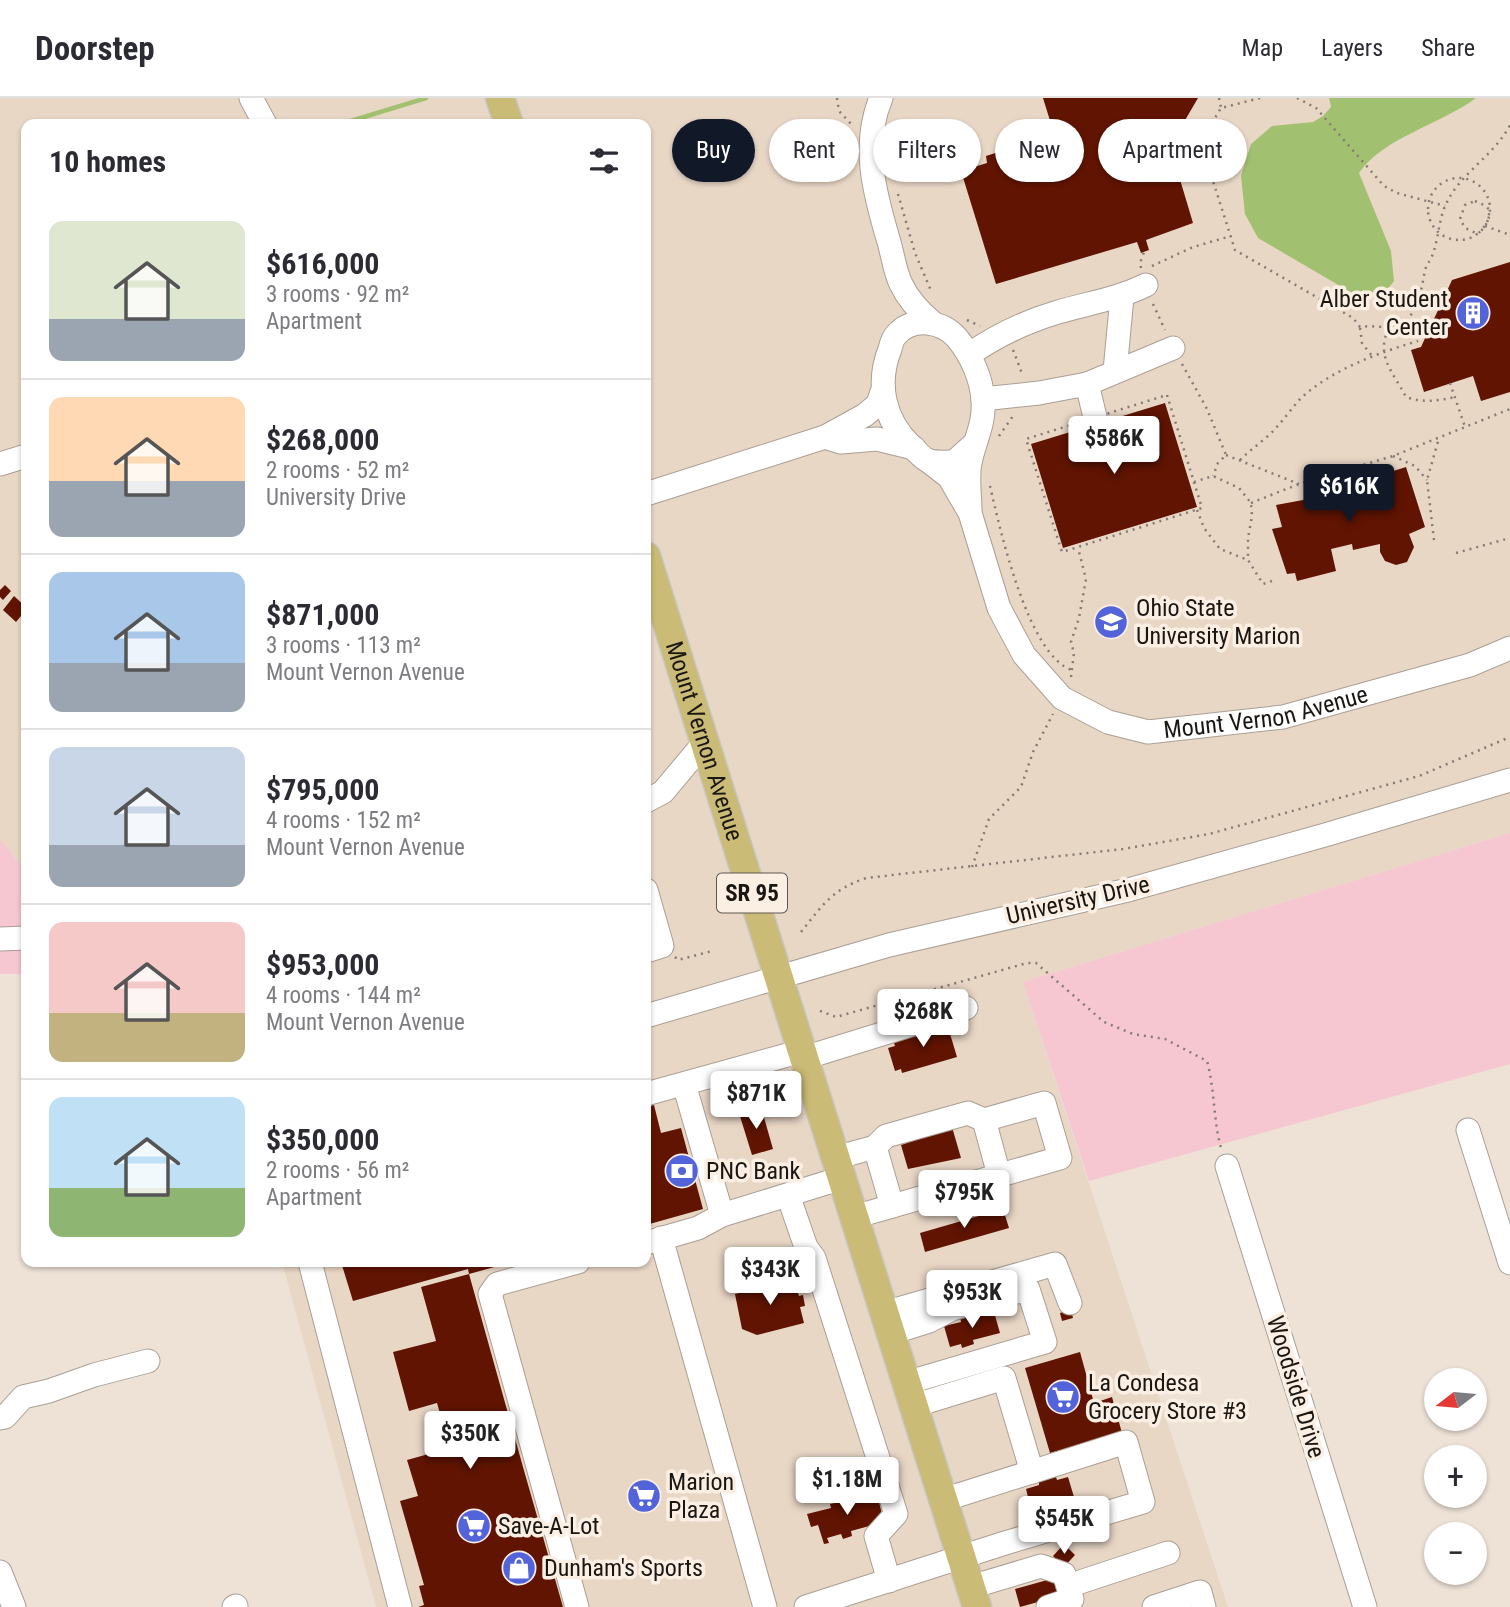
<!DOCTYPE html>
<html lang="en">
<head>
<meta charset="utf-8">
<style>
	body { margin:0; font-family:"Roboto Condensed",sans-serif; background:#f2f2f3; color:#2b2b33; height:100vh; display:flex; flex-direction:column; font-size:26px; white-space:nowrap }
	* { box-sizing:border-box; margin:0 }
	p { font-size:23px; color:#7c7c81 }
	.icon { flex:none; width:38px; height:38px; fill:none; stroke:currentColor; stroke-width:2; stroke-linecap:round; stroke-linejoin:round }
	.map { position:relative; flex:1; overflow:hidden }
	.drawer { position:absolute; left:21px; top:21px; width:630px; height:1148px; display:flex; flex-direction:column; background:#fff; border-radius:14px; box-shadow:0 2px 5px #0004 }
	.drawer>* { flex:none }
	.banner { position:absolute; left:672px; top:21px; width:665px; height:63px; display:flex; gap:14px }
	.needle { width:46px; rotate:254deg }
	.buttons { position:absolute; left:1424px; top:1270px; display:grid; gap:14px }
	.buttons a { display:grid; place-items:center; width:63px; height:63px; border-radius:50%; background:#fff; box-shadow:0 2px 5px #0004; font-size:35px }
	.price { position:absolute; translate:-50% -60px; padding:0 16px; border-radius:7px; background:#fff; color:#222; font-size:23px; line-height:46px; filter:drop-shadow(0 2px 4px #0008) }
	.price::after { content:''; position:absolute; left:50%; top:42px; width:21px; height:16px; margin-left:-10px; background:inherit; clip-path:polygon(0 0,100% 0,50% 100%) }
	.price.current { background:#111827; color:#fff }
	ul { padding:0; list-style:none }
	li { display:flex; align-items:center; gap:21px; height:175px; padding:0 28px }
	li+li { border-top:2px solid #e1e1e2 }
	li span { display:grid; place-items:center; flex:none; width:196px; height:140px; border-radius:14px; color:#555 }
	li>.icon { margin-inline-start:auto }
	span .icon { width:84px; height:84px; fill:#fffc; stroke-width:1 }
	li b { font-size:30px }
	h2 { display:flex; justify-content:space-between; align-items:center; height:84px; padding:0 28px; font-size:30px }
	.tag { padding:0 24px; border-radius:32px; background:#fff; box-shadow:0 2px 5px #0004; font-size:24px; line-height:63px }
	.tag.current { background:#111827; color:#fff }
	header { display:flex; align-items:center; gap:42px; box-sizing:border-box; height:98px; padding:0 35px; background:#fff; border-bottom:2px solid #e1e1e2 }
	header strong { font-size:33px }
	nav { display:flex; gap:38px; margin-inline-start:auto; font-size:24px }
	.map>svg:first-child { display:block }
	.built { fill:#e9d7c6 }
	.green { fill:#f6c7d1 }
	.water { fill:#a2c170 }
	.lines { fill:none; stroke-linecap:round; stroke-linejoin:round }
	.stream { stroke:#a2c170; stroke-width:4.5 }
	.building { fill:#601401 }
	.minor-casing { stroke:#aa9f94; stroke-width:25 }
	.major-casing { stroke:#c8c7c6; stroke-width:31 }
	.path { stroke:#837b74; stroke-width:2.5; stroke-dasharray:2 5; stroke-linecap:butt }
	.minor { stroke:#fff; stroke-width:23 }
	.major { stroke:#cabb76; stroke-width:28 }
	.labels { text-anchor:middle; stroke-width:7; stroke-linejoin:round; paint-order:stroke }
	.shield { fill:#fbefe4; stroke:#5e5751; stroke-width:2 }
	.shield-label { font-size:23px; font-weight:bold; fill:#1a1612 }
	.poi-label { font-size:24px; fill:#1a1612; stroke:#fbefe4; text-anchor:start }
	.street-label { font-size:24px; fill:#1a1612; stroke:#fbefe4 }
</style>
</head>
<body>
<header>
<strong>Doorstep</strong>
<nav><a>Map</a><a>Layers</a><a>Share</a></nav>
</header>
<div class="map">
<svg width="1510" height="1509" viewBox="0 0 1510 1509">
	<rect width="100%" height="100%" fill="#eee2d7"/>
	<path class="built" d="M0,0H1510V735L1023,884L1228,1509H376L282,1164H646V26H26V774L0,741Z"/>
	<path class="green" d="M1510,735V966L1089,1083L1023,884Z
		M0,741L26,774V876H0Z"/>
	<path class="water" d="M1329,0H1476C1440,27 1384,39 1359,75L1391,153L1394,183L1386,193L1352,195L1258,140L1245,116L1241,78L1251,46L1272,28L1313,24L1323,18L1331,9Z"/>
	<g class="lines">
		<path class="stream" d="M341,26L426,0"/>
	</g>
	<path class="building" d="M1043,0H1198L1170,48L1193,125L1146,142L1149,152L1141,155L1137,144L996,186L961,73L987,65L986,58L1048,38L1047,31L1052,29Z
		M1510,164V294L1481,303L1473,278L1424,294L1411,252L1421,249L1452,182Z
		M1165,305L1197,409L1063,450L1031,346Z
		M1406,369L1425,429L1409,436L1414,449L1407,464L1396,467L1385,463L1380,454V446L1353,452L1352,446L1331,451L1336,473L1297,483L1295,475L1287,476L1272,431L1282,429L1276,407L1314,400L1325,406L1326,392L1335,381L1342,377L1357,376L1364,380L1374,391L1390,386L1387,375Z
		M5,487L11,493L3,502L0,499V492Z
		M14,498L26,509V512L16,524L3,512Z
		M944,926L946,930L948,929L957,959L902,975L901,971L895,973L888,950L895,948L894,945L911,939L910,935Z
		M654,1007L661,1035L681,1030L703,1111L646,1127V1009Z
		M761,1009L773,1051L752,1057L739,1015Z
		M952,1029L961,1060L908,1071L901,1047L916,1042L917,1039Z
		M1003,1111L1009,1130L925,1154L920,1135Z
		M341,1164H509V1165L469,1176L468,1171L353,1203Z
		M469,1176L523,1369L563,1509H418L424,1507L419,1488L424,1487L400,1403L418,1398L407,1362L450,1350L437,1305L409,1313L393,1254L436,1243L421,1189Z
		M772,1180L773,1187L794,1181L799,1198L803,1197L805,1208L800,1209L804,1225L757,1237L742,1231L735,1196L761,1189L759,1184Z
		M1071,1211L1073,1220L1062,1223L1060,1215Z
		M994,1214L1000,1235L973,1242L974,1246L962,1250L961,1246L950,1249L944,1228L961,1224L960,1219L971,1216L973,1220Z
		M1080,1254L1094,1305L1112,1299L1122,1335L1050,1355L1025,1270Z
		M1056,1379L1057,1382L1068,1379L1074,1399L1031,1411L1026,1391L1039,1387V1384Z
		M877,1396L884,1424L851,1433L852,1438L843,1441L841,1436L827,1440L829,1445L824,1446L818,1427L811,1429L807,1416L831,1410L830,1406Z
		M1064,1446L1075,1457L1064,1469L1053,1458Z
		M1058,1479L1063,1497L1020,1509L1015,1491Z"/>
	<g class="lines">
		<g class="minor-casing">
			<g id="minor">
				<path d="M251,0L265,26"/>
				<path d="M881,0C861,48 875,97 889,144C893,158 895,174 901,186C908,201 920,214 932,224"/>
				<path d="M970,256C996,238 1028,223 1058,214C1089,205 1117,201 1146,187"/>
				<path d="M1115,273L1122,199"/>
				<path d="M1087,286L1095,319"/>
				<path d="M983,301L1039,295L1087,286L1173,250"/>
				<path d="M825,339L841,344L877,341L914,350"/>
				<path id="s1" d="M927,362L949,379L970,415L999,510L1024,557L1062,600L1108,624L1148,634L1283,619L1470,567L1510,550"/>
				<path d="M0,366L26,358"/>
				<path d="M646,396L825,339L865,317L878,306L882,294"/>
				<path d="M970,413C970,397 967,380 970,365C974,344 985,325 983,303C982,281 971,257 957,240C942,223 913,218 896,237C893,240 891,247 890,251C876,286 884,322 911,348C916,352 922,360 927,362C934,365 946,364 954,364L974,346"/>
				<path d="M646,703L663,694L704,645"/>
				<path d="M646,792L662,848L646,853"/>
				<path d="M0,841L26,840"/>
				<path d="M646,918L889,847L1128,792L1325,737L1510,682"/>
				<path d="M804,960L966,910"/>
				<path d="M684,986L722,1117"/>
				<path d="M646,996L802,953"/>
				<path d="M1468,1032L1510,1165"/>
				<path d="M875,1049L892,1108"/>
				<path d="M835,1060L875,1049L886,1038L968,1015L984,1022L999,1077"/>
				<path d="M1227,1068L1365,1509"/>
				<path d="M788,1097L806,1149L814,1160L896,1416L876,1438L889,1483"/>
				<path d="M854,1119L1060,1060L1044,1005L984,1022"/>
				<path d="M661,1140L765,1509"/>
				<path d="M646,1145L698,1130L722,1117L842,1080"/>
				<path d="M310,1164L400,1509"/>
				<path d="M884,1215L1055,1166L1070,1205"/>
				<path d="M891,1235L929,1223L952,1211L1028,1191L1045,1244L906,1285"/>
				<path d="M913,1308L1004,1280L1032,1374"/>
				<path d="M0,1320L5,1319L23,1299L49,1293L94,1277L148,1263"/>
				<path d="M0,1474L14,1509"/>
				<path d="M1068,1488L1168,1455"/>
				<path d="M971,1489L1041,1468L1064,1476L1072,1501L1048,1509"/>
				<path d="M234,1509L236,1508"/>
				<path d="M577,1509L490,1196L497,1186L578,1164"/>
				<path d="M806,1509L1005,1445L1143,1404L1126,1344L943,1402"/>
				<path d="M1154,1509L1200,1494L1204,1509"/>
			</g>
		</g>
		<g class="major-casing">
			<g id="major">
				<path d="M500,0L509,26"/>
				<path id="s2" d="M646,458L977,1509"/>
			</g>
		</g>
		<path class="path" d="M837,0L839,13L853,28
			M1219,0L1221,10
			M1260,0L1221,10L1209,30L1206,61L1235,152L1353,220L1360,229C1378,226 1396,235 1410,218C1420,205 1422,188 1425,172C1427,166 1430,163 1432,158C1439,141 1438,123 1446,106C1461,74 1494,58 1510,27
			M1297,0L1316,10L1384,88L1397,95L1445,108
			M1173,42L1206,61
			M892,44L893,69
			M1179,46L1207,31
			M1428 111a31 31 0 1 1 62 0a31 31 0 1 1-62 0Z
			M898,96L915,155L932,195
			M1475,103L1484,107L1490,112L1487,125L1478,136L1465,130L1460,121L1465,107Z
			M1485,128L1510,137
			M1152,168L1193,149L1231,138
			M1141,170L1140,165L1144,154
			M1153,206L1165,232
			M967,222L980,228
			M1360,230L1362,245L1372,258
			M1388,231C1376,259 1393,274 1406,299C1423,305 1438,303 1455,299
			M1013,252L1023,278
			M1182,266L1207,311L1226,357L1218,365L1213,378
			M1450,285L1465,329
			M1167,297L1202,410L1062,454L1026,341Z
			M999,338L1013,318
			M1226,357L1299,386
			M1393,358L1415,368L1427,382
			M1240,362C1249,353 1259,346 1269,337C1281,326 1290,312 1301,300C1333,271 1378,255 1418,243
			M1194,384L1213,378L1239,390L1251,405L1252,418L1248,440V462L1263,486L1272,483
			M990,388C1000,431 1028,558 1072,572
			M1251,405L1299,386L1393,358L1510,311
			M1197,412L1204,430L1220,451L1248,462
			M1434,442L1427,382L1439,340
			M1456,455L1510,440
			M1071,579L1074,555L1071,544L1079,520L1086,481L1078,450
			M972,769L989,721L1021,689L1033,654L1053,616
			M801,834C823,807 831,792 866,780L1123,751L1209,736L1419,678L1510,639
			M675,859L678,862L712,853
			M820,913L836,919L1027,865H1036L1104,924L1133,936L1165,941L1207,963C1215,992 1213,1021 1221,1050"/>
		<use href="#minor" class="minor"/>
		<use href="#major" class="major"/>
	</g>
	<defs>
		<g id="building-disc" transform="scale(1.75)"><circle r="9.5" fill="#5363d9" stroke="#fbefe4"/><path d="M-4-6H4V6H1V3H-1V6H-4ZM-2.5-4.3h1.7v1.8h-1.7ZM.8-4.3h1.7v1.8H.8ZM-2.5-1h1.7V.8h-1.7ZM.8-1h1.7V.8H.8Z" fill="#fff"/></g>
		<g id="university-disc" transform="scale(1.75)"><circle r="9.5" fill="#5363d9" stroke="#fbefe4"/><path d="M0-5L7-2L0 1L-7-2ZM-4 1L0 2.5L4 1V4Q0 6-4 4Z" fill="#fff"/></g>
		<g id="bank-disc" transform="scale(1.75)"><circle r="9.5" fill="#5363d9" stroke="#fbefe4"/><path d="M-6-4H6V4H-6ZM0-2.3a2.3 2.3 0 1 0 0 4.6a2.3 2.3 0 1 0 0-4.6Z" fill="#fff"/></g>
		<g id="supermarket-disc" transform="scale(1.75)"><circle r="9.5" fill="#5363d9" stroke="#fbefe4"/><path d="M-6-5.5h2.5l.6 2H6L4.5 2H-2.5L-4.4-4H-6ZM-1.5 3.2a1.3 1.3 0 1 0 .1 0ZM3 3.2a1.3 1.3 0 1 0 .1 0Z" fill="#fff"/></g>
		<g id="shop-disc" transform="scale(1.75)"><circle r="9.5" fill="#5363d9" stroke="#fbefe4"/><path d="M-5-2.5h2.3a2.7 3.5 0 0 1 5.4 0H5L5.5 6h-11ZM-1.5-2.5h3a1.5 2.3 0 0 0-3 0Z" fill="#fff"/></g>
	</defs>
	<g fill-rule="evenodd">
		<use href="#building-disc" x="1473" y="215"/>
		<use href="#university-disc" x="1111" y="524"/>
		<use href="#bank-disc" x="682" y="1073"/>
		<use href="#supermarket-disc" x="1063" y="1299"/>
		<use href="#supermarket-disc" x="644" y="1398"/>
		<use href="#supermarket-disc" x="474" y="1428"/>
		<use href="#shop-disc" x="519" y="1470"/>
	</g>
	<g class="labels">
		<rect class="shield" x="717" y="775.5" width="70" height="39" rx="5"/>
		<g class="shield-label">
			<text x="752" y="803">SR 95</text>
		</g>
		<g class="poi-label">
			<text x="1448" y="209" text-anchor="end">Alber Student<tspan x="1448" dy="28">Center</tspan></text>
			<text x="1136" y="518">Ohio State<tspan x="1136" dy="28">University Marion</tspan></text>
			<text x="706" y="1081">PNC Bank</text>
			<text x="1088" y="1293">La Condesa<tspan x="1088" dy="28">Grocery Store #3</tspan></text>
			<text x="668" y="1392">Marion<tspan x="668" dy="28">Plaza</tspan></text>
			<text x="498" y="1436">Save-A-Lot</text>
			<text x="544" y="1478">Dunham's Sports</text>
		</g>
		<g class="street-label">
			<text dy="8" stroke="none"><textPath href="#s1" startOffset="492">Mount Vernon Avenue</textPath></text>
			<text dy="8" stroke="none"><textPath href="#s2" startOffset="194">Mount Vernon Avenue</textPath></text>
			<text transform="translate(1078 802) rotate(-13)" y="8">University Drive</text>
			<text transform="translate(1296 1289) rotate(73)" y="8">Woodside Drive</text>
		</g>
	</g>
</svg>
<div class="buttons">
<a><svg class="needle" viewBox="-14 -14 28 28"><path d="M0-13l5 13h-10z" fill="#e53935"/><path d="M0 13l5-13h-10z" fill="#7c7c81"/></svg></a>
<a>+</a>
<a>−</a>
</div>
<b class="price" style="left:1114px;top:378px">$586K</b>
<b class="price current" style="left:1349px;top:426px">$616K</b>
<b class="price" style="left:923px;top:951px">$268K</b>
<b class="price" style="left:756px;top:1033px">$871K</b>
<b class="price" style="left:964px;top:1132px">$795K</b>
<b class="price" style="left:770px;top:1209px">$343K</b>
<b class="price" style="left:972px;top:1232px">$953K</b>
<b class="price" style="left:470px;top:1373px">$350K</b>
<b class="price" style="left:847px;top:1419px">$1.18M</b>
<b class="price" style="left:1064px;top:1458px">$545K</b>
<div class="banner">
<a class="tag current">Buy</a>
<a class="tag">Rent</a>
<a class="tag">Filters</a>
<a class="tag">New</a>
<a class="tag">Apartment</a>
</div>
<section class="drawer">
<h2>10 homes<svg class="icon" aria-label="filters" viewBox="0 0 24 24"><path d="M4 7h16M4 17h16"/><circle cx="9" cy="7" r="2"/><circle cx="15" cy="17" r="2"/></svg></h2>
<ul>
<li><span style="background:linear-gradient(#dfe7d0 70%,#9aa5b1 0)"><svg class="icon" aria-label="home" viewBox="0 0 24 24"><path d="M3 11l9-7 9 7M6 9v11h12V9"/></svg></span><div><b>$616,000</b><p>3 rooms · 92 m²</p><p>Apartment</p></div></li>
<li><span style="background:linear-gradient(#ffd9b3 60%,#9aa5b1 0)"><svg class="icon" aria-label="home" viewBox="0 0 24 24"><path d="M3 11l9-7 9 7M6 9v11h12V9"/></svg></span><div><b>$268,000</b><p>2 rooms · 52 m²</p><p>University Drive</p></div></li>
<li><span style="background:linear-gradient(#a9c7e8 65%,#9aa5b1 0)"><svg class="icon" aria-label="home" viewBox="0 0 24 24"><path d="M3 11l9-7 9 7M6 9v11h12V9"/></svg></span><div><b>$871,000</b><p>3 rooms · 113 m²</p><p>Mount Vernon Avenue</p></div></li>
<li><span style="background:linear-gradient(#c9d6e8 70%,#9aa5b1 0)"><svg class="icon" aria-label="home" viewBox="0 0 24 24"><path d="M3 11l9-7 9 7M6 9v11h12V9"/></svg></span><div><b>$795,000</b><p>4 rooms · 152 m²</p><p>Mount Vernon Avenue</p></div></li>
<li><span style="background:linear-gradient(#f6c9c9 65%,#c2b280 0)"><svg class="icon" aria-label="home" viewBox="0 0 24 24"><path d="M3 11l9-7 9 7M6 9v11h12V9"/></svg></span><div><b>$953,000</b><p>4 rooms · 144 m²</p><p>Mount Vernon Avenue</p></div></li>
<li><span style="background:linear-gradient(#bfe0f5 65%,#8fb573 0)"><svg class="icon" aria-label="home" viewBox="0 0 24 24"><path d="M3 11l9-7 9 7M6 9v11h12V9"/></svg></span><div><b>$350,000</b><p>2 rooms · 56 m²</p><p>Apartment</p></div></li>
</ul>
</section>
</div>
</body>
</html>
